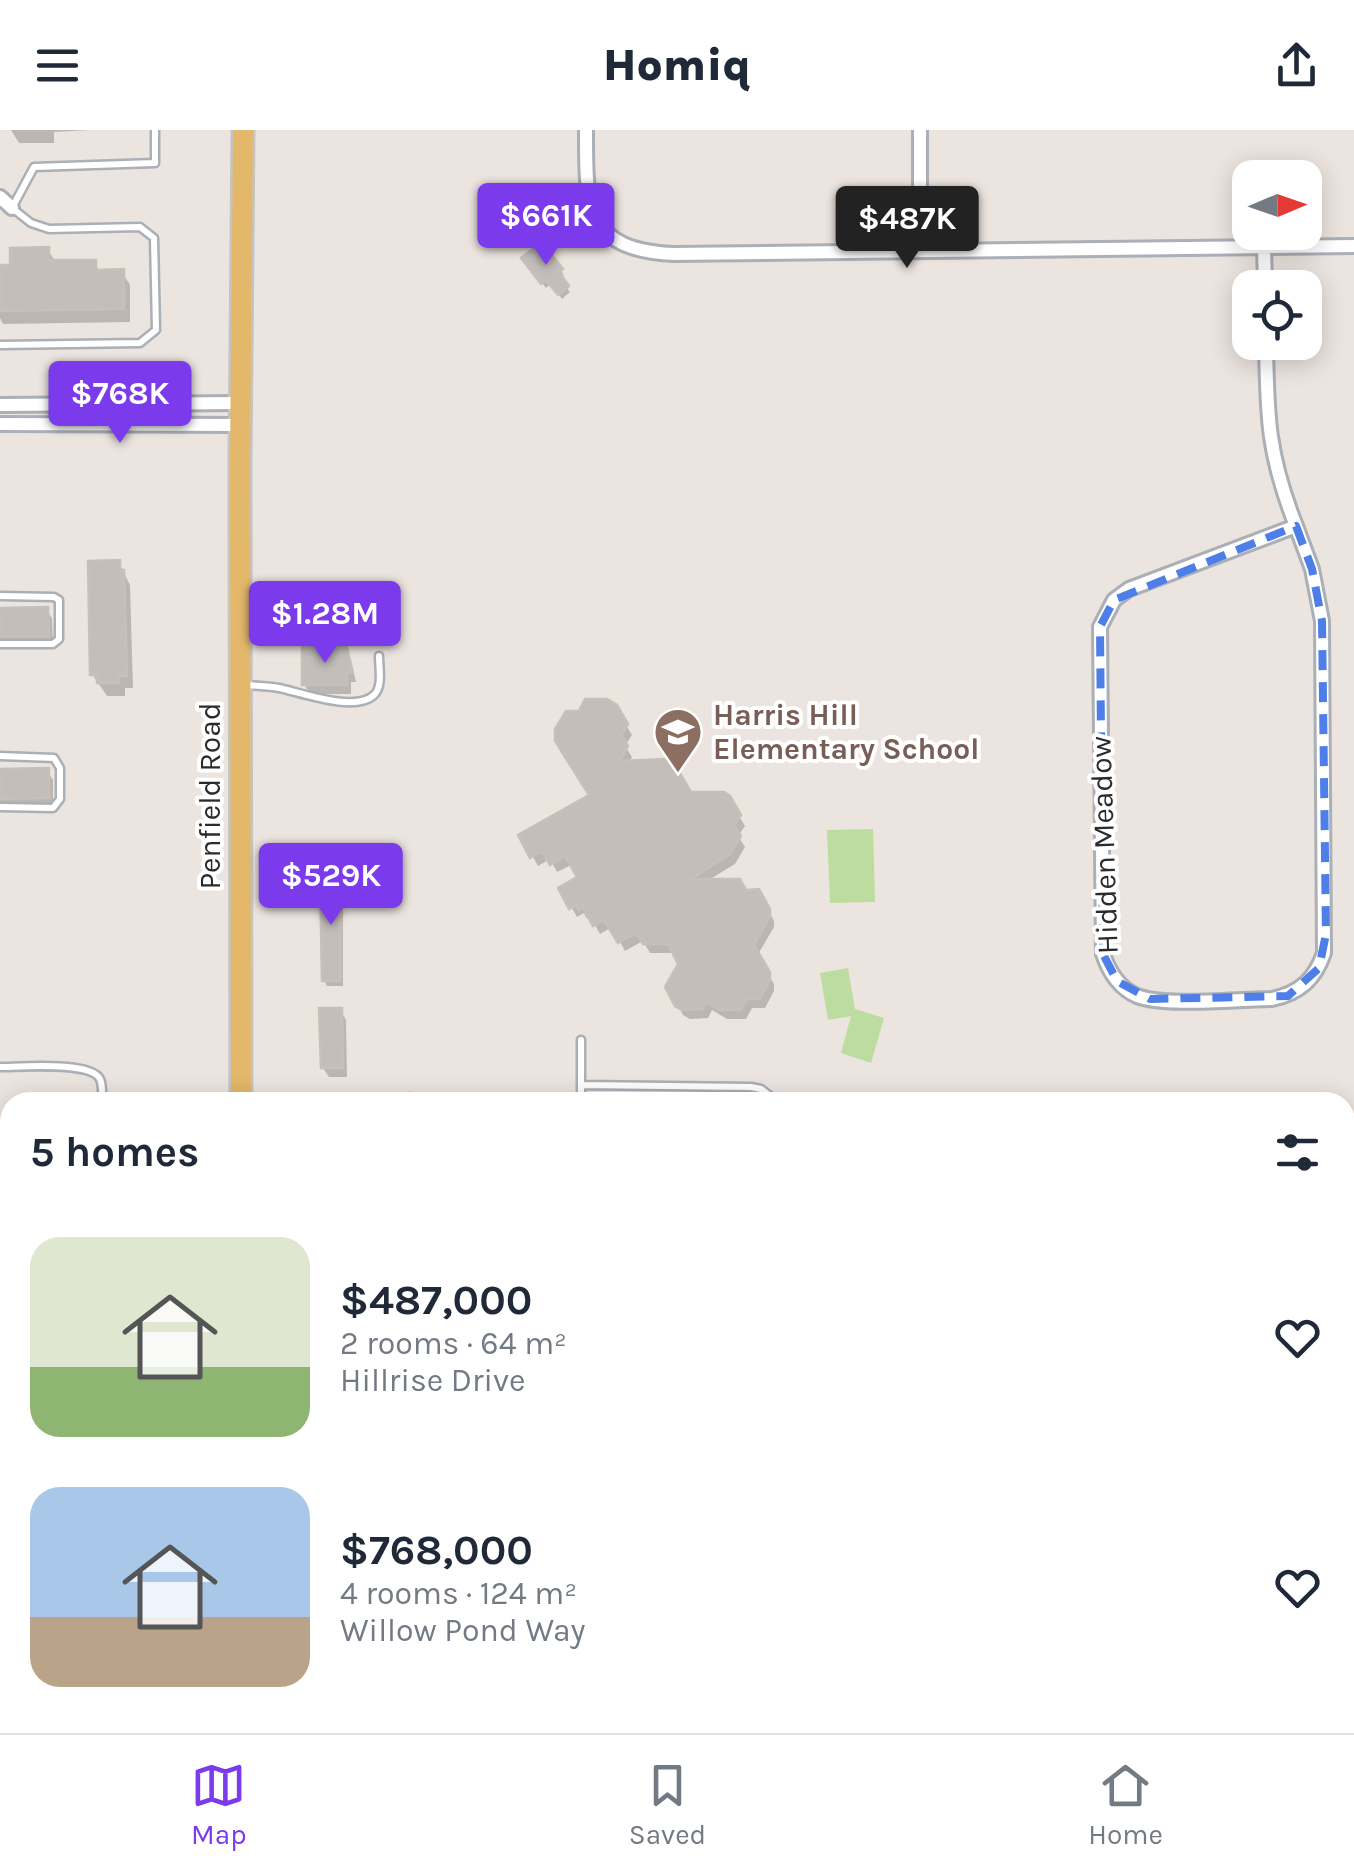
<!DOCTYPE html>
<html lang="en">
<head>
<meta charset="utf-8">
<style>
	body { margin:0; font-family:Karla,sans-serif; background:#f6f6f7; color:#1f2937; height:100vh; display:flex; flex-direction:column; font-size:38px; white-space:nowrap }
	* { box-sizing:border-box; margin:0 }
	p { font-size:32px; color:#747a83 }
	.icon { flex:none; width:55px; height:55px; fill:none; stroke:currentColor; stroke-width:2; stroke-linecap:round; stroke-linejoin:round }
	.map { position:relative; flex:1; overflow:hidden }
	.sheet { position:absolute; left:0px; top:962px; width:1355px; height:642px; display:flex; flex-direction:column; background:#fff; border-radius:30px 30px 0 0; box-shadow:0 5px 25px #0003 }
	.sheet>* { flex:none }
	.needle { width:65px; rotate:88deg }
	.tools { position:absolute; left:1232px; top:30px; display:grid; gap:20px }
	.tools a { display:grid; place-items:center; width:90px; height:90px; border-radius:20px; background:#fff; box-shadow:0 5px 25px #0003; font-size:50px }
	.price { position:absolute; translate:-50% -85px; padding:0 22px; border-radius:10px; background:#7c3aed; color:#fff; font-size:32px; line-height:65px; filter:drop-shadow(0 2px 5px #0008) }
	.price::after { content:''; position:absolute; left:50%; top:60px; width:30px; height:22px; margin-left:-15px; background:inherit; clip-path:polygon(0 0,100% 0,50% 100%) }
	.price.current { background:#222; color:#fff }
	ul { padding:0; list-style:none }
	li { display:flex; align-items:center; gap:30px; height:250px; padding:0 30px }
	li span { display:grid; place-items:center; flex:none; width:280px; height:200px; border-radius:30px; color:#555 }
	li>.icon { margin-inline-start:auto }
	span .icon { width:120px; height:120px; fill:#fffc; stroke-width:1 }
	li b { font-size:42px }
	h2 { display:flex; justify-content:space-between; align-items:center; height:120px; padding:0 30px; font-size:42px }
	header { display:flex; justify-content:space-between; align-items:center; height:130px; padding:0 30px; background:#fff; font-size:45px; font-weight:800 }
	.dock { display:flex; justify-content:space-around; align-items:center; height:140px; border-top:2px solid #e0e1e3; background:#fff; font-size:28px; color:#747a83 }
	.dock a { display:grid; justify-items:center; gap:5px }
	.dock .current { color:#7c3aed }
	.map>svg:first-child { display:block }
	.grass { fill:#bddda0 }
	.pitch { fill:#cfe39d }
	.shadow { fill:#0003 }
	.building { fill:#c4bebb; stroke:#c7c0b8; stroke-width:2.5 }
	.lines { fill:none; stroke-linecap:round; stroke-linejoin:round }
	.lane-casing { stroke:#abafb6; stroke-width:11 }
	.street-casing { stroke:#abafb6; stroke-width:18 }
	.primary-casing { stroke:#c4c4c4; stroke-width:25 }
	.lane { stroke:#fff; stroke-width:6 }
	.street { stroke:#fff; stroke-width:12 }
	.primary { stroke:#e4b86b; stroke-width:20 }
	.marked { fill:none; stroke:#4e7fe9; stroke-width:8; stroke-dasharray:20 12; stroke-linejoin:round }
	.labels { text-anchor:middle; stroke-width:8; stroke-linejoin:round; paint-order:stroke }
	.education-label { font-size:30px; font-weight:bold; fill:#785e54; stroke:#fff; text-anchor:start }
	.street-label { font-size:30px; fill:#2b2b2b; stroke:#fff }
</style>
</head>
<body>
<header><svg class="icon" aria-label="menu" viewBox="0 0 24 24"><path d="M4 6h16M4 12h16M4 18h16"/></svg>Homiq<svg class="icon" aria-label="share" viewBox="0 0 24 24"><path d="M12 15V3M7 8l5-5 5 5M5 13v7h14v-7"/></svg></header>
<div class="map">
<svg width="1354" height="1603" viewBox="0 0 1354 1603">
	<rect width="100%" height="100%" fill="#ece4df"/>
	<path class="grass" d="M873,699L875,772L830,773L827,700Z
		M848,838L855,879L884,888L871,933L841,923L851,886L828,890L820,843Z
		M1345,1040H1351L1354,1068V1603H430V1595H1345Z"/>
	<path class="pitch" d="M483,1595H598L597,1603H483Z
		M662,1595H880V1603H662Z"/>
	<path class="shadow" d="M11,0H91L54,2V13H19Z
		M48,120L56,133L94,132L100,142H122L130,155V192L3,194L0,188V138L13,137Z
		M528,135L561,140L564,146L560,149L570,162L562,169L551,154L546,158Z
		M119,433L130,455L133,558H125V566H107L92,544Z
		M47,479L52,489L53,516L0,517V480Z
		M346,519L351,529L356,552H351V564H310L304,554Z
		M615,577L632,605L625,616L632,627L629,633L689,664L728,668L745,696L738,706L745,717L735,734L707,751L745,762H758L774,791V797L757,826L774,854V861L765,878H752L746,889H727L712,880L708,888L690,889L683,885L668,857L681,834L675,823H650L643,811L625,821L612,797L600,804L590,786L586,788L584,783L577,787L561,759L580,748L573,734L557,742L550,729L538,736L521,706L592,666Z
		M0,641H47L53,650V677L0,678Z
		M339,748L343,754V856H327L324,850Z
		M341,881L346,890L347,947H329L323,938Z"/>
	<path class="building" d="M542,112L563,139L559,142L569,156L558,165L546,150L541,154L521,128Z
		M49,117V130H96V140L124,139V179L0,181V135H10V118Z
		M120,430V440H124L127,546H119V553H97V545H90L88,431Z
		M48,477L49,507H0V478Z
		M302,517H347L352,543H347V555H302Z
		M585,569H607L617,575L628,594L621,605L628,616L620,631L666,629L674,633L691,662H724L730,666L741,685L734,695L741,706L730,724L691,749H740L746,760L759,759L770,779V786L754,815L770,842V850L760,869H747L741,880H720L706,872L703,879L682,880L675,876L665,857L678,834L668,814H643L636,803L618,813L604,790L593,796L583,778L579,780L576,775L569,779L558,758L577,747L565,726L550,735L542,721L530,728L518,705L589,665L555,611V599L566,581H579Z
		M49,638V668L0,669V639Z
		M320,746H341V851H322Z
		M319,878H342L343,938H321Z"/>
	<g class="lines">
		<g class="lane-casing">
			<path id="lane" d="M0,215L140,213L156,200L154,108L140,97L49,99L31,93L12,78L34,37L155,33V0
				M0,466L54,467L59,470V509L53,514H0
				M246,555C257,556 268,556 279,558C299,562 355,583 374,565C383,557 379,538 379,526
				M0,626L54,628L60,638V669L53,678L0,677
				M581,910V972
				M0,937C20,937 91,931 100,949C103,956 102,965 102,972
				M581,955L751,957L761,959L778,972
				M410,967V972
				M118,1595V1603
				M239,1595V1603
				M411,1595V1603
				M207,1603L210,1595"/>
		</g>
		<g class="street-casing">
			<path id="street" d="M586,0C586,75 584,120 674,124L1354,116
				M920,0V119
				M0,67L12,78
				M1264,115L1265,158
				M1266,212C1267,288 1268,325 1296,396
				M0,275L240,273
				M0,294L240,295
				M1296,396L1312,439L1322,491L1324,823C1315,849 1300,863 1272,869C1238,869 1165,877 1137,866C1119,858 1109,842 1103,824L1100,497L1114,470L1129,459Z"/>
		</g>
		<g class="primary-casing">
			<path id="primary" d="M241,972L240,332L243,0
				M259,1595V1603
				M227,1603V1595"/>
		</g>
		<use href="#lane" class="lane"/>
		<use href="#street" class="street"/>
		<use href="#primary" class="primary"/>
	</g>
	<path class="marked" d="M1296,396L1312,439L1322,491L1326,804L1319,838L1288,866L1150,869L1117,851L1103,824L1100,497L1114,470Z"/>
	<defs>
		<g id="school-pin" transform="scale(2.5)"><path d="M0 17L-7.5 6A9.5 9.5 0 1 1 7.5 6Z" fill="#8d6e63" stroke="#fff"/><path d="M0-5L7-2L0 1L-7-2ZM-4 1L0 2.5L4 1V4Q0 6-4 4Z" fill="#fff"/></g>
	</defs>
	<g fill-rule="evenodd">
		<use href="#school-pin" x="678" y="602"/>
	</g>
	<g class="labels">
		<g class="education-label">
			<text x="713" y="595">Harris Hill<tspan x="713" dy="34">Elementary School</tspan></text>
		</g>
		<g class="street-label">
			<text transform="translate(210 666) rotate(-90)" y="10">Penfield Road</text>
			<text transform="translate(1104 715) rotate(-92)" y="10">Hidden Meadow</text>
		</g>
	</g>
</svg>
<div class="tools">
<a><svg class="needle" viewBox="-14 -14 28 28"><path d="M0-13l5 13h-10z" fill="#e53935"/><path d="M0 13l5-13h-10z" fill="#747a83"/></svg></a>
<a><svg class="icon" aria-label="locate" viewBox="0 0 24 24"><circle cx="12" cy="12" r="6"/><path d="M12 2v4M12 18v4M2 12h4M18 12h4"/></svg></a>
</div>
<b class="price" style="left:546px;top:138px">$661K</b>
<b class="price current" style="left:907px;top:141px">$487K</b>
<b class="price" style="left:120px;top:316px">$768K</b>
<b class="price" style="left:325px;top:536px">$1.28M</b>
<b class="price" style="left:331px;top:798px">$529K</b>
<section class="sheet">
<h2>5 homes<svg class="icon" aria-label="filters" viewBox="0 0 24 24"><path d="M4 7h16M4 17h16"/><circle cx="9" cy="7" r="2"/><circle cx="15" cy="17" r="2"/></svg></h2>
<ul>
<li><span style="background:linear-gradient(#dfe7d0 65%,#8fb573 0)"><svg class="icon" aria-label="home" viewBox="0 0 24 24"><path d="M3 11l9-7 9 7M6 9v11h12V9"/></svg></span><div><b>$487,000</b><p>2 rooms · 64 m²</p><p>Hillrise Drive</p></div><svg class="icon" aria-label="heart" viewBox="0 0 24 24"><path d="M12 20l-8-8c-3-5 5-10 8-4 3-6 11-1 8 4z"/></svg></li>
<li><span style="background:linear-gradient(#a9c7e8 65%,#b9a48a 0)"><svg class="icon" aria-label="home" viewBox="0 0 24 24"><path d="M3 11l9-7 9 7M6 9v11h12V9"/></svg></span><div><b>$768,000</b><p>4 rooms · 124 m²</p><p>Willow Pond Way</p></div><svg class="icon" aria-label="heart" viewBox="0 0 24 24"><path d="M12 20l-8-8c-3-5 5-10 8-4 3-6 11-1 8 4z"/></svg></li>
</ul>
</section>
</div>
<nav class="dock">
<a class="current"><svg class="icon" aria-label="map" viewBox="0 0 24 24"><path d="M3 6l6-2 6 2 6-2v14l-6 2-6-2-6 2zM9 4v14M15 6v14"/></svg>Map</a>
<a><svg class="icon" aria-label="saved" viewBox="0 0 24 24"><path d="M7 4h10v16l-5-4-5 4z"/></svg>Saved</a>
<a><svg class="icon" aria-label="home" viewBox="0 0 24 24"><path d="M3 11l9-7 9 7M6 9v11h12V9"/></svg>Home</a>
</nav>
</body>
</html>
